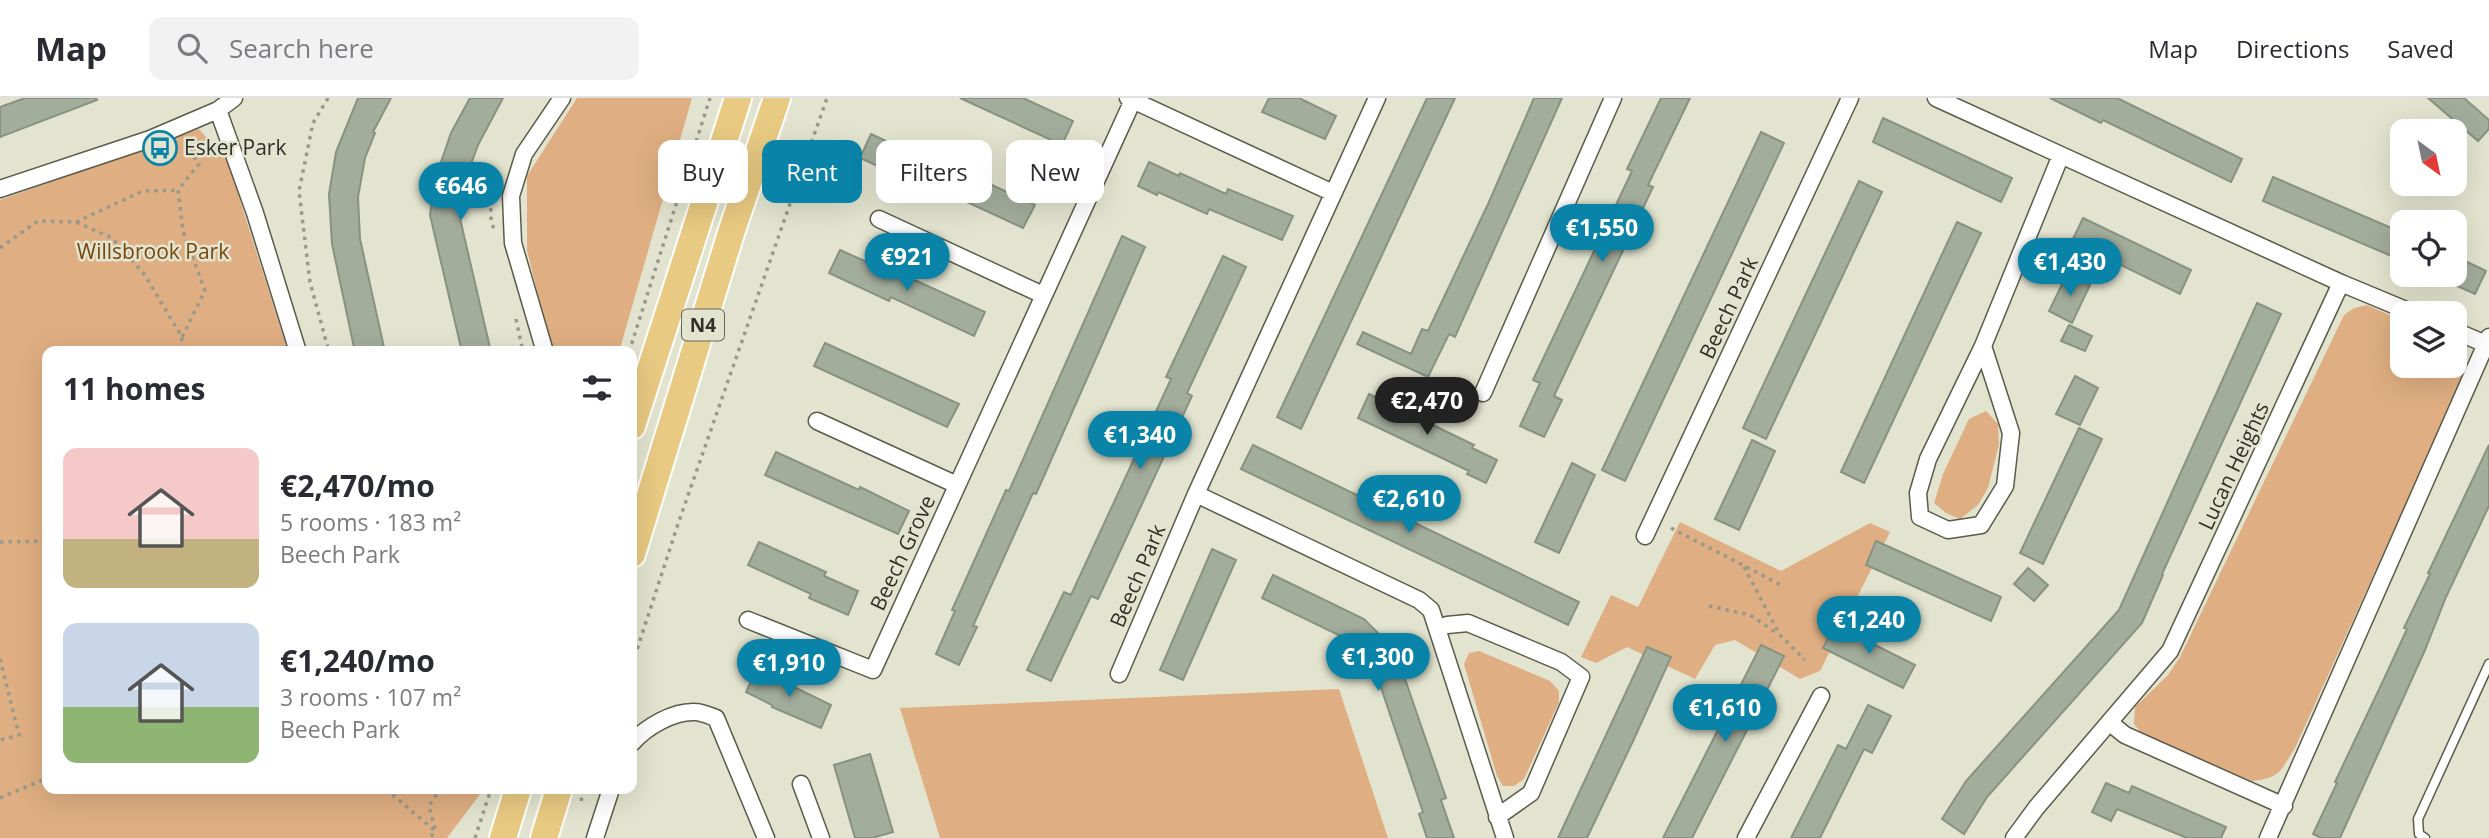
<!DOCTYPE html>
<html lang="en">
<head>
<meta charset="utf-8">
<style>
	body { margin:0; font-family:"Open Sans",sans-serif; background:#f2f2f3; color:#2b2b33; height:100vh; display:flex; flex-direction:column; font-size:26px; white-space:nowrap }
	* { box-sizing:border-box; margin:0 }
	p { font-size:23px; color:#7c7c81 }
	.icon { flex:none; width:38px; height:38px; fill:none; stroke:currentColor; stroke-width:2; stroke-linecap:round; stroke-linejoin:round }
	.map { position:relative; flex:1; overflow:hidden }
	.side { position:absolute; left:42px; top:248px; width:595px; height:448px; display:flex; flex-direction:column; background:#fff; border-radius:14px; box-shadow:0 7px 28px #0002 }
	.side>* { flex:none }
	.hud { position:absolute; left:658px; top:42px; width:665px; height:63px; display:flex; gap:14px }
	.needle { width:46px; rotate:147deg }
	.fabs { position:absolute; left:2390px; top:21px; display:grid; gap:14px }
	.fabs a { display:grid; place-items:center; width:77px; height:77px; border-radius:14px; background:#fff; box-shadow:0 7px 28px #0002; font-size:35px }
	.price { position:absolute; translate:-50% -60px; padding:0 16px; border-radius:24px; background:#0a83a8; color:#fff; font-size:23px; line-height:46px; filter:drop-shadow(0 2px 4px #0008) }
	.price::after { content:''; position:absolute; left:50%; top:42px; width:21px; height:16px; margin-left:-10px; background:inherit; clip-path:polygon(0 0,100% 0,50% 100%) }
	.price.active { background:#222; color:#fff }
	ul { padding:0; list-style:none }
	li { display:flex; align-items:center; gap:21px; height:175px; padding:0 21px }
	li span { display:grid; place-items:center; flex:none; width:196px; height:140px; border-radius:14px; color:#555 }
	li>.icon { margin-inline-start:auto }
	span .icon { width:84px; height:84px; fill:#fffc; stroke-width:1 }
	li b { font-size:30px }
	h2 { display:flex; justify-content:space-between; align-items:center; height:84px; padding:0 21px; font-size:30px }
	.chip { padding:0 24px; border-radius:14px; background:#fff; box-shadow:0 7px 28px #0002; font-size:24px; line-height:63px }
	.chip.active { background:#0a83a8; color:#fff }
	header { display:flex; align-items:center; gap:42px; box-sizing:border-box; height:98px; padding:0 35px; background:#fff; border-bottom:2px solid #e1e1e2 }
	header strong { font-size:33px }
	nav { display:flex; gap:38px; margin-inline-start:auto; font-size:24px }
	.search { width:490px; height:63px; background:#f2f2f3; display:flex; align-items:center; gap:18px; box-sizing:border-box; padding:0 24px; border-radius:14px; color:#7c7c81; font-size:26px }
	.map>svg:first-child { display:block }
	.green { fill:#dfae82 }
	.building { fill:#a3ad9c; stroke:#879281; stroke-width:2 }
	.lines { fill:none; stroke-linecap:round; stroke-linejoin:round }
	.service-casing { stroke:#5a5b49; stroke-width:11 }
	.minor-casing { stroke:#5a5b49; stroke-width:19 }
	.trunk-casing { stroke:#fff; stroke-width:30 }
	.path { stroke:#98998a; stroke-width:3.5; stroke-dasharray:3.5 5; stroke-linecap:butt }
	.service { stroke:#fff; stroke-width:8 }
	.minor { stroke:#fff; stroke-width:16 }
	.trunk { stroke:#e8ca82; stroke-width:26 }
	.labels { text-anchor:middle; stroke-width:5; stroke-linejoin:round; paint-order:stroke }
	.shield { fill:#e2e4cf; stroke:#65665a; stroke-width:2 }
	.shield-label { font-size:19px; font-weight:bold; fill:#2f3028 }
	.poi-label { font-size:21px; fill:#2f3028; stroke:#e2e4cf; text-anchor:start }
	.park-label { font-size:21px; fill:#78470e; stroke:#e2e4cf }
	.street-label { font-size:21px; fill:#2f3028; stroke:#e2e4cf }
</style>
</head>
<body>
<header>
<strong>Map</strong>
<div class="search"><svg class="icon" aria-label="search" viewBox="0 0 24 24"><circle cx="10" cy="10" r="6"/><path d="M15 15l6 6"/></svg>Search here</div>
<nav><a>Map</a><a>Directions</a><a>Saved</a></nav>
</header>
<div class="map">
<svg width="2489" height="740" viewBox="0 0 2489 740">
	<rect width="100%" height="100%" fill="#e2e4cf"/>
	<path class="green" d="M577,0H692L619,254H552L527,152V78Z
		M199,31L228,64L288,254H47V691H484L447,740H0V102Z
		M2367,207L2403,223V268H2455V249L2463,261L2464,277L2295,650C2280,673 2281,680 2252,683L2143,637L2134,626L2135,609L2168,577L2180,559L2344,217L2354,210Z
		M1986,313L1998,326L1999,346L1988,390L1978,407L1960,421L1946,415L1934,405L1943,376L1969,321Z
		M1680,424L1781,473L1870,425L1890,434L1820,573L1800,581L1735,542L1715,547L1695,581L1627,549L1596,565L1581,559L1611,497L1638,509Z
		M1479,553L1550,583L1559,593V604L1524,681L1514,688H1503L1497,678L1464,566L1469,555Z
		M1339,591L1388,740H940L900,610Z"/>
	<path class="building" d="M25,0H96L97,2L0,39V9Z
		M358,0H391L373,34L375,35L365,60L358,99L360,141L385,254H355L332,146L329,96L336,54Z
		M470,0H503L478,47L464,85L459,116L491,254H462L430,117L435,82L451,35Z
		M960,0H1023L1073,23L1062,47Z
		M1269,0H1299L1336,18L1325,41L1262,14Z
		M1427,0H1455L1301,331L1277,319Z
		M1534,0H1562L1455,239L1449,236L1428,279L1357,246L1363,234L1411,256L1422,231L1428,233L1489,104Z
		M1661,0H1690L1648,87L1653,89L1554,298L1562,302L1544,339L1520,328L1540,285L1533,282L1632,73L1627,71Z
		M2050,0H2117L2242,61L2231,84L2103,22L2101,25Z
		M2428,0H2464L2489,22V31L2478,43Z
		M1883,20L2012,80L2001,104L1873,44Z
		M1761,34L1784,45L1625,383L1602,372Z
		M871,36L954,75L956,70L1035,107L1023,130L941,92L939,96L860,60Z
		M1149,64L1179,78L1180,75L1226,96L1228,91L1293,118L1282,142L1209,111L1207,116L1158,94L1157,97L1138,88Z
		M2273,79L2403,135V163L2263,103Z
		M1859,83L1882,94L1766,341L1743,330Z
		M2083,120L2191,172L2180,196L2072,143Z
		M1957,124L1981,135L1864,385L1841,374Z
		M1122,138L1145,149L1044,378L1036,396L1033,395L973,528L977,529L959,567L936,556L955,513L952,512L1006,392L1009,393Z
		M840,152L905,181L906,178L985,214L974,238L891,199L889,203L829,175Z
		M1223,158L1246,169L1187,295L1192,298L1098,501L1091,498L1051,583L1027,572L1064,494L1071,497L1171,281L1166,279Z
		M2455,158L2486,173L2475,196L2455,187Z
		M2067,176L2090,187L2072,225L2049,213Z
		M2257,205L2281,216L2162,476L2163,477L2142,525L1987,699L1964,736L1942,721L1966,683L2119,512Z
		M2069,227L2092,238L2085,253L2061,243Z
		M825,245L959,306L947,329L814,268Z
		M2075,278L2098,290L2080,327L2056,316Z
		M1369,296L1474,347L1472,350L1497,362L1486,385L1467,376L1469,373L1358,320Z
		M2079,330L2102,341L2043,466L2020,455Z
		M1752,342L1775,353L1739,432L1715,421Z
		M1253,347L1579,504L1568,527L1241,371Z
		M2489,347V408L2446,499L2425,552L2340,740H2321L2313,736L2337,685L2335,684L2383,583L2407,531L2404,530L2430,476L2428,475Z
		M776,354L859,392L860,389L909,413L898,436L765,377Z
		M1572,365L1595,377L1559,455L1535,444Z
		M1876,443L2001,499L1991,523L1866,467Z
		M759,444L826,474L824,478L858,493L848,517L809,500L811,496L748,467Z
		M1212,451L1236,462L1183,582L1160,572Z
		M2028,470L2048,487L2034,503L2014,486Z
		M1273,477L1364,521L1395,552L1446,700L1441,702L1454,740H1427L1419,716L1423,714L1373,566L1345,540L1262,500Z
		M1835,527L1915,567L1903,590L1823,550Z
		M1761,547L1784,558L1744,638L1692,740H1663Z
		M1647,549L1671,559L1634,641L1587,740H1558Z
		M757,571L831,607L821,630L772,609V607L746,594Z
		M1868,607L1891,618L1872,655L1864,651L1820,740H1791L1838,647L1846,651Z
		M870,656L893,734L872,740H855L834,667Z
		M2106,685L2129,695L2132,688L2226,729L2221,740H2187L2117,711L2111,723L2092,714Z"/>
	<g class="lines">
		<g class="service-casing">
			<path id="service" d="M2425,740L2419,736L2418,721L2489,566"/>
		</g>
		<g class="minor-casing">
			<path id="minor" d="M1128,0L1333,95
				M1936,0L2341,185
				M218,12L255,115L298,254
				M0,91L150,41L218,12L234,0
				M879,121L1043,197
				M2455,233L2486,246
				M1983,248L2011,335L2005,388L1981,427L1948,432L1920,419L1918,395L1928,361Z
				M1983,248L2061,57
				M545,254L513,145L511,98L524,56L562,0
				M1483,295L1613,0
				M817,323L957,387
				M1196,396L1419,502L1431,512L1505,740
				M1645,438L1850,0
				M748,522L873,572L1133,2
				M1438,530L1447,527L1468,525L1561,564L1581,579L1531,695L1497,719
				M1119,576L1196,396L1377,0
				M2110,625L2125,637L2284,708
				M632,645C646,629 673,613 695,614C702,614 710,618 716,620L766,740
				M801,686L821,740
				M595,740L611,691
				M1746,740L1821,598
				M2014,740L2036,710L2170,553L2341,185L2413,215
				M2268,740L2489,239"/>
		</g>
		<g class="trunk-casing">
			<path id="trunk" d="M632,328L738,0
				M632,456L731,135L777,0
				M503,740L518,691
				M544,740L559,691"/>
		</g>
		<path class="path" d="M328,0L313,25L299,93L310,184L329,254
			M493,102L490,116L494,132
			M76,124L143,93L178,92
			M0,150L38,123L76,124L112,140L144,176L182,239L180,254
			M516,221L523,254
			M182,239L205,193L183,133L178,92L199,66L185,45
			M629,254L710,0
			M1671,430L1781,487
			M0,444L47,443
			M1744,469L1780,537L1805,562
			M1709,508L1750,517L1778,536
			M0,561L19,637L0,642
			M632,567L678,426L827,0
			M386,691L435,733L430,740
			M0,700L47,680
			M581,703L584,691
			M435,731L429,708L440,691
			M475,740L491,691"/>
		<use href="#service" class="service"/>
		<use href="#minor" class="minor"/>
		<use href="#trunk" class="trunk"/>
	</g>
	<defs>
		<g id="bus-ring" transform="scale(1.75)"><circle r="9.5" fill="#e2e4cf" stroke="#0a83a8" stroke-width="1.5"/><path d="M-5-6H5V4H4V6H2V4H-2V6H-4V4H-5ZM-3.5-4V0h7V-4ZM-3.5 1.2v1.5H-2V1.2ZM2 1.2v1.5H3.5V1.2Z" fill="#0a83a8"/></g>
	</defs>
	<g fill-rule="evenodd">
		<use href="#bus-ring" x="160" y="50"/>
	</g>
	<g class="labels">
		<rect class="shield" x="682" y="211.5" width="42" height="31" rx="5"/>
		<g class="shield-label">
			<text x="703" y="234">N4</text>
		</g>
		<g class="poi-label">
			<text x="184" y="57">Esker Park</text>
		</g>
		<g class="park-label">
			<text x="153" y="161">Willsbrook Park</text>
		</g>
		<g class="street-label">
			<text transform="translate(1729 210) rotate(-65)" y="7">Beech Park</text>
			<text transform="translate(2234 368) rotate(-65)" y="7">Lucan Heights</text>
			<text transform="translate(903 455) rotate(-65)" y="7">Beech Grove</text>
			<text transform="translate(1138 478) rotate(-67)" y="7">Beech Park</text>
		</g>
	</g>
</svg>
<div class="fabs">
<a><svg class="needle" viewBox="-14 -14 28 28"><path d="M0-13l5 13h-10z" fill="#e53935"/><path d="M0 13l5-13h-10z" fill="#7c7c81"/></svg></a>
<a><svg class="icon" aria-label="locate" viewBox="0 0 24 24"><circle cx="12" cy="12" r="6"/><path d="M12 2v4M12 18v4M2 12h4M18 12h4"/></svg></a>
<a><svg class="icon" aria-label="layers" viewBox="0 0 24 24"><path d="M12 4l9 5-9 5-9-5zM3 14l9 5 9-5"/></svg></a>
</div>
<b class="price" style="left:461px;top:124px">€646</b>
<b class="price" style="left:1602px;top:166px">€1,550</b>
<b class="price" style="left:907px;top:195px">€921</b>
<b class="price" style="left:2070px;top:200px">€1,430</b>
<b class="price active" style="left:1427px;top:339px">€2,470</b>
<b class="price" style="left:1140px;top:373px">€1,340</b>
<b class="price" style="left:1409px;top:437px">€2,610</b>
<b class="price" style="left:1869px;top:558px">€1,240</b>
<b class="price" style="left:1378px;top:595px">€1,300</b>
<b class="price" style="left:789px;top:601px">€1,910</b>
<b class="price" style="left:1725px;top:646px">€1,610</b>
<div class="hud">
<a class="chip">Buy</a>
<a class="chip active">Rent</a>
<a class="chip">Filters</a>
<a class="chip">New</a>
</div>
<section class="side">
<h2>11 homes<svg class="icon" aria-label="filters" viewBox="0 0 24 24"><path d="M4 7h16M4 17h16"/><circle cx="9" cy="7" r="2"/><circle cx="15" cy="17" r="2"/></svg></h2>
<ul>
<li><span style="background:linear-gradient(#f6c9c9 65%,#c2b280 0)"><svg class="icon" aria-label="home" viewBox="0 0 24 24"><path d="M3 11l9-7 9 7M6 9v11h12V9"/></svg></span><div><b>€2,470/mo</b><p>5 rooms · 183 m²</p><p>Beech Park</p></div></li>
<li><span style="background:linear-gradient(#c9d6e8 60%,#8fb573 0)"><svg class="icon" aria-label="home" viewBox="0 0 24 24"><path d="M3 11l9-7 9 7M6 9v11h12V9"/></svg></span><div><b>€1,240/mo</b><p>3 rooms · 107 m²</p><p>Beech Park</p></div></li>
</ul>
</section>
</div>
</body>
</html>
